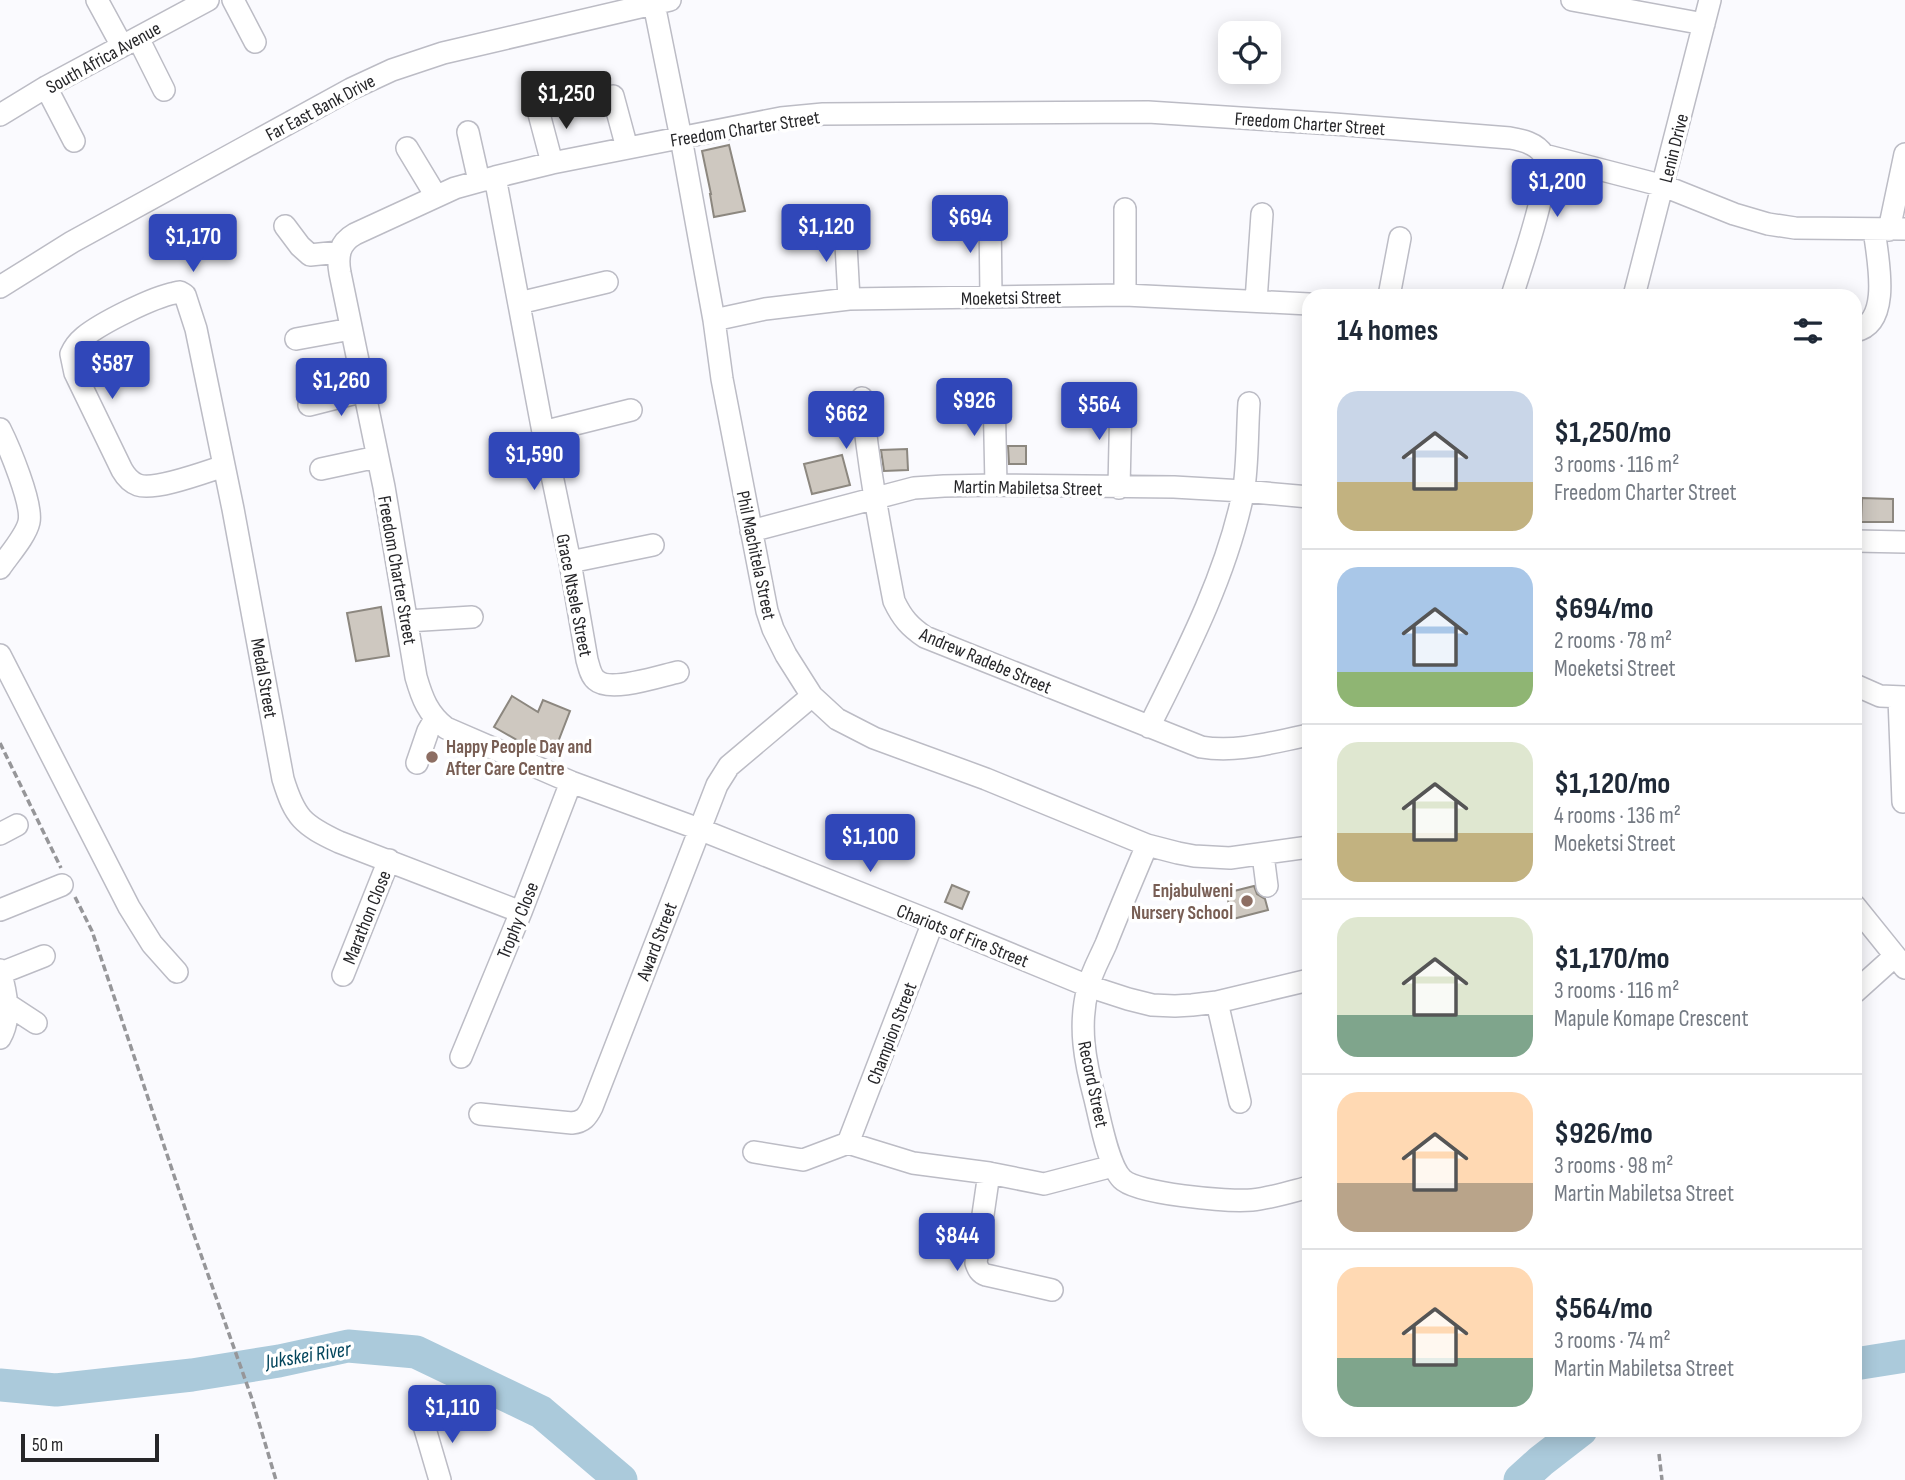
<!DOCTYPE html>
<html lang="en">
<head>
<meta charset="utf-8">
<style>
	body { margin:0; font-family:"Sofia Sans Condensed",sans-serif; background:#f6f6f7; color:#1f2937; height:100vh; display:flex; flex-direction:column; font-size:26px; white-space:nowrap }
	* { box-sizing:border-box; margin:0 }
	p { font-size:23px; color:#747a83 }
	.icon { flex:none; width:38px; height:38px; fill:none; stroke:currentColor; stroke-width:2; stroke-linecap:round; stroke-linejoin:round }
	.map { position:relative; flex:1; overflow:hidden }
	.sheet { position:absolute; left:1302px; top:289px; width:560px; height:1148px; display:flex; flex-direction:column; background:#fff; border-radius:21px; box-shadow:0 4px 18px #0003 }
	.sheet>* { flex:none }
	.controls { position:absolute; left:1218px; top:21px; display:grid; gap:14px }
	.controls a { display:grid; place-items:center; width:63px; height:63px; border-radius:14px; background:#fff; box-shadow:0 4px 18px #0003; font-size:35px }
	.scale { position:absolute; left:21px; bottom:18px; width:138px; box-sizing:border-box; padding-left:7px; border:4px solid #262629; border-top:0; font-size:19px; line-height:24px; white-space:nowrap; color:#262629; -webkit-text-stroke:5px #fff; paint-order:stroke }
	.price { position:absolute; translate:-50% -60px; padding:0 16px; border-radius:7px; background:#3047b9; color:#fff; font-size:23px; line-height:46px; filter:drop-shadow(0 2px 4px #0008) }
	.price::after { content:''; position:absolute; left:50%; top:42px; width:21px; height:16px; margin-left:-10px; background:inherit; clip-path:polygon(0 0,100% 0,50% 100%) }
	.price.on { background:#222; color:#fff }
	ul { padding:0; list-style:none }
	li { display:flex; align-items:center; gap:21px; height:175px; padding:0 35px }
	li+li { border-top:2px solid #e0e1e3 }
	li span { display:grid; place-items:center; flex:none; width:196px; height:140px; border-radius:21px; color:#555 }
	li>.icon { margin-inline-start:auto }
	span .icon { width:84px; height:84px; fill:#fffc; stroke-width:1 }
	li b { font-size:30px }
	h2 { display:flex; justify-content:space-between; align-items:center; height:84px; padding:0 35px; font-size:30px }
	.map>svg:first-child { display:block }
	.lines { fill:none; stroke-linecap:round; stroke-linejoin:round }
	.river { stroke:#abcadb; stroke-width:33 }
	.building { fill:#cec8c0; stroke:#8c877f; stroke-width:2 }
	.minor-casing { stroke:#bcbcc5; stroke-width:24 }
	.path { stroke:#969699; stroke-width:3.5; stroke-dasharray:7 3.5; stroke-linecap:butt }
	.minor { stroke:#fff; stroke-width:21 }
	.education-dot { fill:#8d6e63; stroke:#fff; stroke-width:2.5 }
	.labels { text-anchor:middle; stroke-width:7; stroke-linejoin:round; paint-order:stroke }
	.street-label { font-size:19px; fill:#262629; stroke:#fff }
	.education-label { font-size:19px; font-weight:bold; fill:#785e54; stroke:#fff; text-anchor:start }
	.water-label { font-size:21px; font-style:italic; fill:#03455c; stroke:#fff }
</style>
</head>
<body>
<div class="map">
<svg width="1905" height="1480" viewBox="0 0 1905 1480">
	<rect width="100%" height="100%" fill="#fafafe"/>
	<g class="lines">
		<path class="river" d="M1855,1364L1905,1356
			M0,1385L56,1390L192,1375L279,1361L348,1346L416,1352L541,1412L621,1480
			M1520,1480L1541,1461L1581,1430"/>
	</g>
	<path class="building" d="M729,145L745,211L714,217L710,194H711L702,151Z
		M1008,446H1026V464H1009Z
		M907,449L908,470L884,471L881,450Z
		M842,455L850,485L812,494L804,464Z
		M1862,498L1893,499V522H1861Z
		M381,607L389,656L356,661L347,613Z
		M512,696L538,712L543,700L570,711L553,755L517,740L494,727Z
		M952,885L969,892L962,909L945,902Z
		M1254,886L1257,894L1265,899L1268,910L1233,919L1226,893Z"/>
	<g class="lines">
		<g class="minor-casing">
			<path id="minor" d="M97,0L122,46
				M233,0L255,42
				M1572,0L1704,24
				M654,4L681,138L714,320L722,379L767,611L773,629L786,655L812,696L837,719L874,738L986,779L1147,845L1178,853L1194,856L1230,858L1309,847
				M138,38L164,90
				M46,87L74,141
				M613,96L627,148
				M538,110L552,163
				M0,115L46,87L208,0
				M468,132L479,181
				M407,148L436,196
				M1544,155L1664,186L1734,214L1768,224L1795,228L1905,229
				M495,177L543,432L570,562L587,660C589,666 590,675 596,680C610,693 660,676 678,672
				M1125,209V295
				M990,213L991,297
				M285,226L300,246L310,255L339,252
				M845,226L849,299
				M1889,230L1905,154
				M0,287L72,242L351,89L392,70L443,53L670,0
				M1389,296L1400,238
				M1634,296L1710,0
				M1256,301L1262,214
				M519,303L607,282
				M714,320L765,309L849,299L1125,295L1309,304
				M1855,331C1893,323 1877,256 1874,229
				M296,339L351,329
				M994,391L996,485
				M862,398C868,467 881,533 894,601C902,618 910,627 925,637L1201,747C1238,753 1273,742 1309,735
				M309,405L364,391
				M0,429C9,447 33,504 29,522C26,536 8,556 0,568
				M543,432L631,410
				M224,466C205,472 155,491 138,485C130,482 126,477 122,470L75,373L71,354C74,347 78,342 84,337C101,323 153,297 175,293C181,291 180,292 185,295L196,329L233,509L283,779C295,818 303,825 339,842L521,912
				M321,469L377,457
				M1119,488L1121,398
				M751,531L914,488L944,486L996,485L1174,487L1243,491L1309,497
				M1855,541L1905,542
				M570,562L653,545
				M407,621L472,617
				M0,655L129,907L152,944L177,972
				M1855,685L1880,696L1905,697
				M1899,698L1903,802
				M1149,727C1186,653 1226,576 1243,494C1248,467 1247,431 1249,403
				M417,763L428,731L435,719
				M0,834L17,825
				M1147,845C1133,878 1119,911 1106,944C1100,958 1091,973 1088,988C1078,1026 1085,1062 1095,1099C1100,1119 1108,1165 1122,1179C1136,1194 1229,1202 1252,1200C1271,1198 1290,1192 1309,1187
				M1263,855L1267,886
				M1855,906L1905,968
				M0,910L62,885
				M0,970C6,992 12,1018 0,1038
				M1,973L44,956
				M343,975L389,860
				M1309,980L1217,1002L1192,1005L1175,1006L1152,1005L1128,999L1088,986L933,922L699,829L571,782L446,728C428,714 422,698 416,677L384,487L340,273C337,256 339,243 355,234L455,188L495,177L552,163L781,118L823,114L1148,112L1334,124L1510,138C1522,140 1536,143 1543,154C1555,172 1519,272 1512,296
				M1855,992L1895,956
				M1217,1002L1240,1102
				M7,1004L36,1023
				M461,1057L521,912L571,782
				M480,1114L572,1123C583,1122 587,1117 592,1107L717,785L729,766L812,696
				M848,1143L933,922
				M754,1152L803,1160L848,1143L913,1163L989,1173L1044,1184L1113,1166
				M989,1173L976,1263C978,1269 980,1273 986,1275L1052,1290
				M423,1422L440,1480"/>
		</g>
		<path class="path" d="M0,743L61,868
			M75,897L92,931L194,1235L251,1396L276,1480
			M1659,1454L1662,1480"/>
		<use href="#minor" class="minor"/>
	</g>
	<g class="education-dot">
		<circle cx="432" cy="757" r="7"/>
		<circle cx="1247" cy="901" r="7"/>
	</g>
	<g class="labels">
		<g class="street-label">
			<text transform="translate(103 57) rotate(-29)" y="7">South Africa Avenue</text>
			<text transform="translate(320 107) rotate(-28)" y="7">Far East Bank Drive</text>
			<text transform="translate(1310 123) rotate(4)" y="7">Freedom Charter Street</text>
			<text transform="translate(745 128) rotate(-9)" y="7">Freedom Charter Street</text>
			<text transform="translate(1673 148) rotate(-76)" y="7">Lenin Drive</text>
			<text transform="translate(1011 297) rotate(-1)" y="7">Moeketsi Street</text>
			<text transform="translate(1028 487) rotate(1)" y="7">Martin Mabiletsa Street</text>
			<text transform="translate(757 555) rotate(78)" y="7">Phil Machitela Street</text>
			<text transform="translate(398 570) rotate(80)" y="7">Freedom Charter Street</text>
			<text transform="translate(575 595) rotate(79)" y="7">Grace Ntsele Street</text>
			<text transform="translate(986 660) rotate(23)" y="7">Andrew Radebe Street</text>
			<text transform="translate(265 678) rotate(80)" y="7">Medal Street</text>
			<text transform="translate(366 917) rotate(-68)" y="7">Marathon Close</text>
			<text transform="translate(517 920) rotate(-68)" y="7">Trophy Close</text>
			<text transform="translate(963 935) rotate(22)" y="7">Chariots of Fire Street</text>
			<text transform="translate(656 941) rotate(-69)" y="7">Award Street</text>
			<text transform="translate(891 1033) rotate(-69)" y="7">Champion Street</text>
			<text transform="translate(1094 1084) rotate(78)" y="7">Record Street</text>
		</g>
		<g class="education-label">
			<text x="446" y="753">Happy People Day and<tspan x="446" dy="22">After Care Centre</tspan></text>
			<text x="1233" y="897" text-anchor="end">Enjabulweni<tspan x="1233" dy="22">Nursery School</tspan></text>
		</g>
		<g class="water-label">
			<text transform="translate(308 1355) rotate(-9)" y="7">Jukskei River</text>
		</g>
	</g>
</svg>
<div class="controls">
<a><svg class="icon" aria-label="locate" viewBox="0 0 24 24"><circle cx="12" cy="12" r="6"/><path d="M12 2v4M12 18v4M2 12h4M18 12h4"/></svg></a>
</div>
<div class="scale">50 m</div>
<b class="price on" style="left:566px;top:131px">$1,250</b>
<b class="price" style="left:1557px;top:219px">$1,200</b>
<b class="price" style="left:970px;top:255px">$694</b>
<b class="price" style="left:826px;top:264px">$1,120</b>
<b class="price" style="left:193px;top:274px">$1,170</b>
<b class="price" style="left:112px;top:401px">$587</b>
<b class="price" style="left:341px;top:418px">$1,260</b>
<b class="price" style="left:974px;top:438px">$926</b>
<b class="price" style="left:1099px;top:442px">$564</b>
<b class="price" style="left:846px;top:451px">$662</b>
<b class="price" style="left:534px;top:492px">$1,590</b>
<b class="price" style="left:870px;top:874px">$1,100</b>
<b class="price" style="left:957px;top:1273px">$844</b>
<b class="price" style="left:452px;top:1445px">$1,110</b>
<section class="sheet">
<h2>14 homes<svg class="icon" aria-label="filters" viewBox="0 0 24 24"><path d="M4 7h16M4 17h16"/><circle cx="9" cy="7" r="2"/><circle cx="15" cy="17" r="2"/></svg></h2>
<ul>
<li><span style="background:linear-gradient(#c9d6e8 65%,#c2b280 0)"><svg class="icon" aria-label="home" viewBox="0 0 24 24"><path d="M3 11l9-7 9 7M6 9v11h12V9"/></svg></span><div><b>$1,250/mo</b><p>3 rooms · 116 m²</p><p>Freedom Charter Street</p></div></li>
<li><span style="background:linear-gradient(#a9c7e8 75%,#8fb573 0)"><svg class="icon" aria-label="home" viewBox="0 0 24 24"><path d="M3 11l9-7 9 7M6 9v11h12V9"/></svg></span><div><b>$694/mo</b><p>2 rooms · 78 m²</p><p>Moeketsi Street</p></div></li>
<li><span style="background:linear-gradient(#dfe7d0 65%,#c2b280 0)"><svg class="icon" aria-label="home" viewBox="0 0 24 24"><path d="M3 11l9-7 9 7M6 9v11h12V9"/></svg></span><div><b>$1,120/mo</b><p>4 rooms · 136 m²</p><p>Moeketsi Street</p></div></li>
<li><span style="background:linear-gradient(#dfe7d0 70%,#7fa58c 0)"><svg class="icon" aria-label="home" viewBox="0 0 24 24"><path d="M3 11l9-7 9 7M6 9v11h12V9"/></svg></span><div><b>$1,170/mo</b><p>3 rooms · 116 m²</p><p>Mapule Komape Crescent</p></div></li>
<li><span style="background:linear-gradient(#ffd9b3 65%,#b9a48a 0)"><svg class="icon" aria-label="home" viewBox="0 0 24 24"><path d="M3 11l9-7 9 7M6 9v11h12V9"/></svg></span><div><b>$926/mo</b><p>3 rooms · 98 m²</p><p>Martin Mabiletsa Street</p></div></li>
<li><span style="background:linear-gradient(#ffd9b3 65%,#7fa58c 0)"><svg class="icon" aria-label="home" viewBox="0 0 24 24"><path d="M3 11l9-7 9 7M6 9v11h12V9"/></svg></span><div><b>$564/mo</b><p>3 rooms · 74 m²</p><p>Martin Mabiletsa Street</p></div></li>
</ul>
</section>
</div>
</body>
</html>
